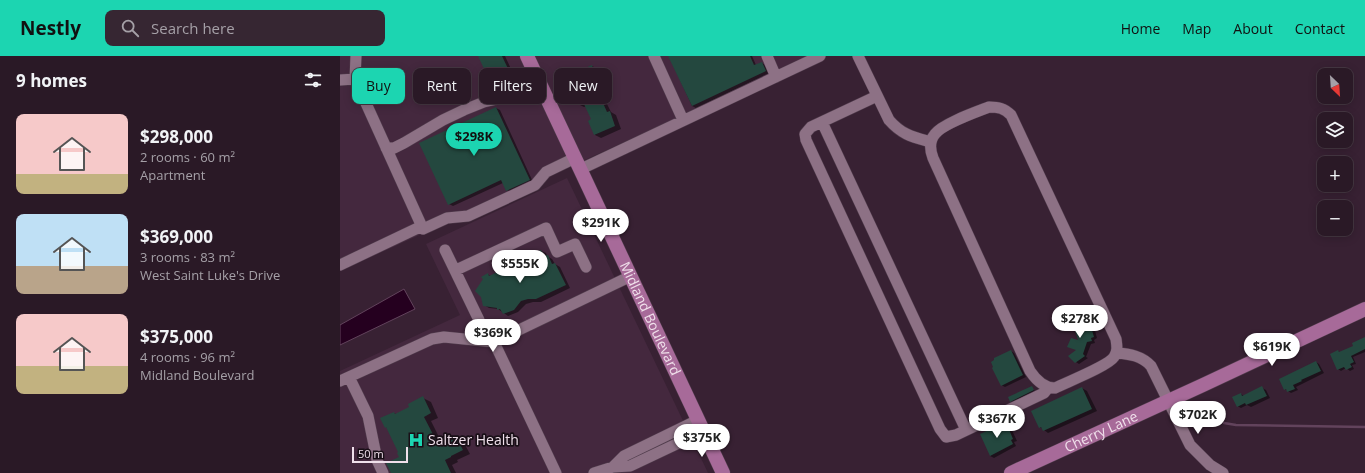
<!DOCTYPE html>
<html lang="en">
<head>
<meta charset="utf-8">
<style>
	body { margin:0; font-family:"Open Sans",sans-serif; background:#362632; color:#f1f3f6; height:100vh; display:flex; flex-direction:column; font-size:15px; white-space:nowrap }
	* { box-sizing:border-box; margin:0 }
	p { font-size:13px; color:#a5a0a7 }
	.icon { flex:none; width:22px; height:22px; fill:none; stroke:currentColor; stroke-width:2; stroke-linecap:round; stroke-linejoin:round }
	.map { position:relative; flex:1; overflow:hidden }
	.details { display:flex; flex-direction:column; background:#2a1926; width:340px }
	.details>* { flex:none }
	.top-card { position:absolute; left:12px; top:12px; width:380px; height:36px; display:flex; gap:8px }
	.needle { width:26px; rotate:155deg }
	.fabs { position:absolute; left:977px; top:12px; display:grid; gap:8px }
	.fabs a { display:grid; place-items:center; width:36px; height:36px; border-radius:8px; background:#2a1926; box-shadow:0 2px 10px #0003,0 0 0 1px #463843; font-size:20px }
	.scale { position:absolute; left:12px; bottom:10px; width:56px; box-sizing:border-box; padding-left:4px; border:2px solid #f0e0eb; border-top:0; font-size:11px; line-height:14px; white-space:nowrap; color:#f0e0eb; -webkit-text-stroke:3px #190f17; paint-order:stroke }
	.price { position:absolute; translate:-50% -34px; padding:0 9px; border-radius:14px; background:#fff; color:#222; font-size:13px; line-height:26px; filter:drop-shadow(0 1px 2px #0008) }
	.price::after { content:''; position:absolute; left:50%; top:24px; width:12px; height:9px; margin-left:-6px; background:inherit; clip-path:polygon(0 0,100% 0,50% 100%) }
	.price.on { background:#1cd5b1; color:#111 }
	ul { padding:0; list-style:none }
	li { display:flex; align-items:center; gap:12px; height:100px; padding:0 16px }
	li span { display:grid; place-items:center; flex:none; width:112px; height:80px; border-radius:8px; color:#555 }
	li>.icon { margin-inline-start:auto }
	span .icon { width:48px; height:48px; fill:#fffc; stroke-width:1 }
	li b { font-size:17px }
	h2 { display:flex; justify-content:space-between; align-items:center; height:48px; padding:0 16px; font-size:17px }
	.pill { padding:0 14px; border-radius:8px; background:#2a1926; box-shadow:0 2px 10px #0003,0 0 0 1px #463843; font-size:14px; line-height:36px }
	.pill.on { background:#1cd5b1; color:#111 }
	header { display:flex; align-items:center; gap:24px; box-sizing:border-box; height:56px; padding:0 20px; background:#1cd5b1; color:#111 }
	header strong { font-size:19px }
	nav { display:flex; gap:22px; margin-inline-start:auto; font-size:14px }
	.search { width:280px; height:36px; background:#362632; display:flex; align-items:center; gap:10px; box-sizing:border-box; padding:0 14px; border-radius:8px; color:#a5a0a7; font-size:15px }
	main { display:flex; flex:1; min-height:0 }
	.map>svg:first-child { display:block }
	.built { fill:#44283e }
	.water { fill:#25001f; stroke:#62435c }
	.shadow { fill:#0007 }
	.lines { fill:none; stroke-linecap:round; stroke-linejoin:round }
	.stream { stroke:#62435c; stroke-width:2.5 }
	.building { fill:#24483f }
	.minor-casing { stroke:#513d4d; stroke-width:12 }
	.major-casing { stroke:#513d4d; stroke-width:15 }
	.minor { stroke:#8d7185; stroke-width:11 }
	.major { stroke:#a76a99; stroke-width:14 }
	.labels { text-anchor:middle; stroke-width:3.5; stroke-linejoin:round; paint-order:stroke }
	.street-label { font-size:14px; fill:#f0e0eb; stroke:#190f17 }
	.poi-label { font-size:14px; fill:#f0e0eb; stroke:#190f17; text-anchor:start }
</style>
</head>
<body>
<header>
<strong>Nestly</strong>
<div class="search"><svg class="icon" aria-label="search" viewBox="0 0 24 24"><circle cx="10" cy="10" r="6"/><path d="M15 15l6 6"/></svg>Search here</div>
<nav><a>Home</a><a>Map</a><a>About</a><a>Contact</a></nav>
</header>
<main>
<section class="details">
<h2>9 homes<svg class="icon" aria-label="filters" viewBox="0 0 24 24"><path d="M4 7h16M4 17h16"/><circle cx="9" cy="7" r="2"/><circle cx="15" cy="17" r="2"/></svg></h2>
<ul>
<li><span style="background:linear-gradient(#f6c9c9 75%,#c2b280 0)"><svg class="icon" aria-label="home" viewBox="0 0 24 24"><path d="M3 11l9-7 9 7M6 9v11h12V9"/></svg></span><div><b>$298,000</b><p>2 rooms · 60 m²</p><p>Apartment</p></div></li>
<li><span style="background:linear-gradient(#bfe0f5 65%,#b9a48a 0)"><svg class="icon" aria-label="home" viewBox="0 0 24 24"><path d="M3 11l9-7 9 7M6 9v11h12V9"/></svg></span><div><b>$369,000</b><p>3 rooms · 83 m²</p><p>West Saint Luke's Drive</p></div></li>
<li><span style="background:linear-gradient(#f6c9c9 65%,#c2b280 0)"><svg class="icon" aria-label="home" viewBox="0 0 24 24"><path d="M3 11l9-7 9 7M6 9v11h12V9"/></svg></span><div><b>$375,000</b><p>4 rooms · 96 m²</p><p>Midland Boulevard</p></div></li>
</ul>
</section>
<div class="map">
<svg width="1025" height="417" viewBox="0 0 1025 417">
	<rect width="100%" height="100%" fill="#382133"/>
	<path class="built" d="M0,0H474L0,215Z
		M227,122L368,417H0V315L120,259L86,188Z"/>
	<path class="water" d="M64,233L75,253L0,289V269Z"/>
	<path class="shadow" d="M139,0H165L178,28L160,37L155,34Z
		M329,0H412L416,9L422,7L425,9L429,17L356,52L352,50Z
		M252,10L258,13L265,33L262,34L265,41L264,42L271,56L276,59L281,73L261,82L255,79L253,64L246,50L244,51L238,48L226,19L237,17Z
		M156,52L160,54L193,126L170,136L167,134L163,127L113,150L109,148Z
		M201,195L206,197L207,200L212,203L215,208L220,211L230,232L201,246H193L186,248L178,256L168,260L158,253L149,252L144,249L148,218L150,220L171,210L177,213L195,209Z
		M744,264L748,267L749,269L754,271L757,282L754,284L755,287L751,288L746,301L748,302L739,308L736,306L737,294Z
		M1025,282V296L1013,301L1016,308L1012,309L1014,313L1010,315L1006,312L1001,315L998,313V295L1001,297L1015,290Z
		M671,295L674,297L686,321L665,331L661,329Z
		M976,306L979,308L984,317L956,331L958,334L951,337L945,333Z
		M692,332L695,335L673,346L671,345Z
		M742,332L747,335L757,355L708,377L700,371Z
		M922,332L926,334L930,342L911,351L907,349L901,352L897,350L901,338L904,340Z
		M83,342L91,346L98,362L91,365L102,387H105L116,382L124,387L130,398L117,404L118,406L112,409L116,417H52L60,402V397L48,372L46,371L54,357L56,358L71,351Z
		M666,368L670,370L677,385L674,386L676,390L654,402L650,400Z"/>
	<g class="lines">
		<path class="stream" d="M884,367L896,369L1025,371"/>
	</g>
	<path class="building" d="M138,0H162L174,25L154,34Z
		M328,0H410L414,9L422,6L426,15L352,50Z
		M252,9L259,29L256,31L260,38H259L267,56L270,55L275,70L254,79L248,65L251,63L243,46L237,48L225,18L234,14L236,16Z
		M156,51L190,124L166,135L161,124L108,149L79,87Z
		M201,194L204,200L208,199L212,208L215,207L226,229L196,243H188L181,245L174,254L163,258L160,253L157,254V252L143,250L141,241L135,235L143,223L141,221L148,217L149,220L172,209L174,214L184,208H193L188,199Z
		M739,261L745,263L746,269L750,267L754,281L751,282L752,285L747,286L743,298L745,300L735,307L728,300L736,294L727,291L731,282L738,284L731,263Z
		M1025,281V293L1011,300L1014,306L1010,308L1012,311L1006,314L1004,311L997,314L990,298L998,294L999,296L1013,290L1012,287Z
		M671,294L683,319L661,330L652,312L653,311L651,306L654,304V302Z
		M976,305L981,315L961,324L962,325L953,329L955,333L947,336L946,333L944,334L939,323Z
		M692,330L694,334L670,346L668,341Z
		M922,330L927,340L906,349L905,347L897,351L892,341L901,337L902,340Z
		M742,331L752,353L703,375L701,371L699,372L691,355Z
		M83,340L91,357L84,361L98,388L104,385V387L116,381L123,394L111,400V401L105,404L111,417H51L46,407L59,401L57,397L58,396L46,371L45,372L40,362L54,356L55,358L69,351L68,348Z
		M666,366L673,383L671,384L673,388L650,400L640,378Z"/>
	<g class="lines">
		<g class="minor-casing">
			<path id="minor" d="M16,0L15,23L83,173L107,162L128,160L195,129L206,116L235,102
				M314,0L343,64
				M427,0L436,21
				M518,0L549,64C562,79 573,81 591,86
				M0,24L15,23
				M537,40L471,71L465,78L466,84L600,373L606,381L616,379L704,337L708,332
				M649,51C658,51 664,52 671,59L776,283C777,290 778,295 774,301C768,310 727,326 715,332C704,332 696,324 690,315L593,102C590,94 589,85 595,78C602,68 636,56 649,51Z
				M482,66L626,374
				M46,92H54L64,87L103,64L124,54L144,46L166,41L199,26
				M241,113L480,0
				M105,194L139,264
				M0,209L82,170
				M116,214L206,172L217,196L235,188L246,211
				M154,286L216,417
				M777,297C790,298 802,300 811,310L850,389L870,409L883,417
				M9,321L28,360L37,404L43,417
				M0,325L92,283L104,281L154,286L291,220
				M358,364L284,400L273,411L290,410L364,375
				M254,417L273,411"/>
		</g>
		<g class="major-casing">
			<g id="major">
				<path id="s1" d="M187,0L383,417"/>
				<path id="s2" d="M671,417L863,329L1025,253"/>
			</g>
		</g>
		<use href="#minor" class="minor"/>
		<use href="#major" class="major"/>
	</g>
	<defs>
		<g id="hospital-bare" transform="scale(1.2)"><path d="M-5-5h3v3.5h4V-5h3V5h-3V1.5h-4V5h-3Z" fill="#1cd5b1" stroke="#190f17" stroke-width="2.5" paint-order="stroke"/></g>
	</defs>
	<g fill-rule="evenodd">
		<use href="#hospital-bare" x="76" y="384"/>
	</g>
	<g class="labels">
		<g class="street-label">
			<text dy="5" stroke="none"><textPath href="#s1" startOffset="290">Midland Boulevard</textPath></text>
			<text dy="5" stroke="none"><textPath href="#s2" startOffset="99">Cherry Lane</textPath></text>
		</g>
		<g class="poi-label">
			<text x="88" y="389">Saltzer Health</text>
		</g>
	</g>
</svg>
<div class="fabs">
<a><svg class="needle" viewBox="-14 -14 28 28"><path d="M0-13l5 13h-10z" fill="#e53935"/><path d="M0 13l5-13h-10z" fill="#a5a0a7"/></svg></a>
<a><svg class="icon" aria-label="layers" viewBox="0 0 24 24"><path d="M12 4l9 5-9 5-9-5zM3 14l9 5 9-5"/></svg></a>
<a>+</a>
<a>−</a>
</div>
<div class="scale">50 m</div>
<b class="price on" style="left:134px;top:101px">$298K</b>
<b class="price" style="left:261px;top:187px">$291K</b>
<b class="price" style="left:180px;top:228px">$555K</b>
<b class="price" style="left:740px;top:283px">$278K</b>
<b class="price" style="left:153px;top:297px">$369K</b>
<b class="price" style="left:932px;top:311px">$619K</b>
<b class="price" style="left:858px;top:379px">$702K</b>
<b class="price" style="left:657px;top:383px">$367K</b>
<b class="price" style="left:362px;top:402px">$375K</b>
<div class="top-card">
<a class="pill on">Buy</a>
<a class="pill">Rent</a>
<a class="pill">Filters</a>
<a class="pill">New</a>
</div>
</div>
</main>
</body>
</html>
